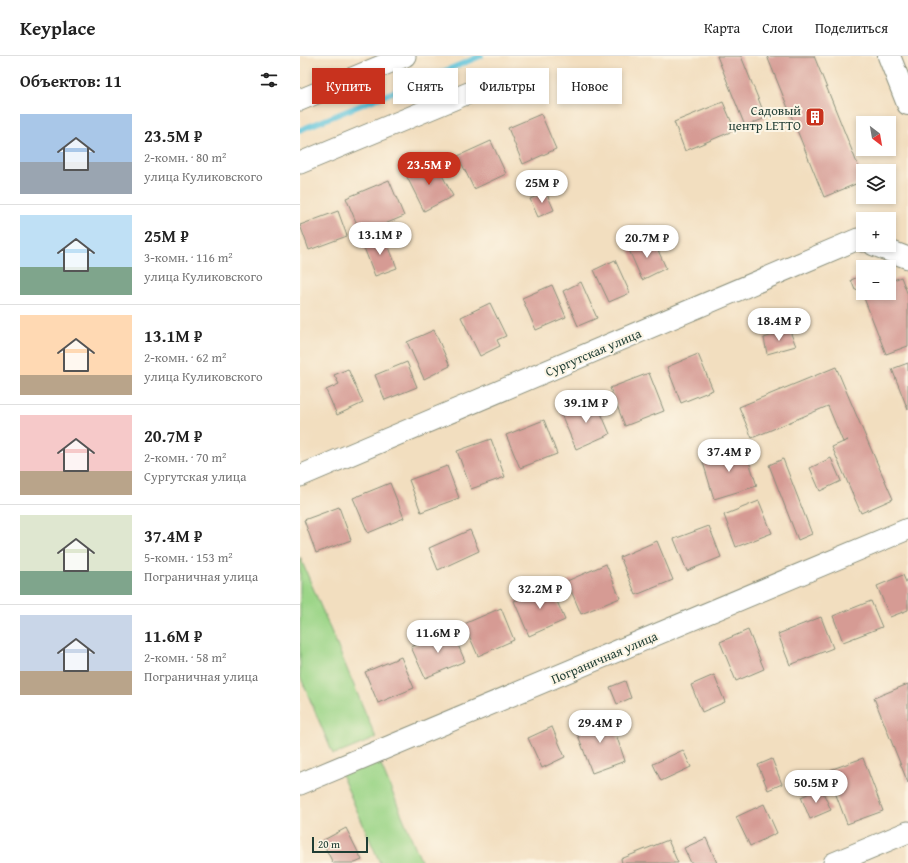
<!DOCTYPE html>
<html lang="ru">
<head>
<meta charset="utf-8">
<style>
	body { margin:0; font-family:"Gentium Book Plus",serif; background:#f2f2f2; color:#222; height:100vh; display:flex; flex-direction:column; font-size:15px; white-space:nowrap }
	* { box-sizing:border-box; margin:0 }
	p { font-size:13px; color:#767676 }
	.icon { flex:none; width:22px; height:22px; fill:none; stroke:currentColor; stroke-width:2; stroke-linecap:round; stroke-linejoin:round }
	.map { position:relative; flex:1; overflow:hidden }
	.sheet { display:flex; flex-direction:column; background:#fff; width:300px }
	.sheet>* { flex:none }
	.hud { position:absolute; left:12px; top:12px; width:380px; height:36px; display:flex; gap:8px }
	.needle { width:26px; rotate:149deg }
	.buttons { position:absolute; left:556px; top:60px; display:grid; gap:8px }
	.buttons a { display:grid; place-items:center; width:40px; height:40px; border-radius:0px; background:#fff; box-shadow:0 2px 6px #0003; font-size:20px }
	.scale { position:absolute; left:12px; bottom:10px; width:56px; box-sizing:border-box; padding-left:4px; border:2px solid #1f3d34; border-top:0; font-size:11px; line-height:14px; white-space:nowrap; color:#1f3d34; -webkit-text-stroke:3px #fcf5e5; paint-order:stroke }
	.price { position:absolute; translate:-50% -34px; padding:0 9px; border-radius:14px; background:#fff; color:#222; font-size:13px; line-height:26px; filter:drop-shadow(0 1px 2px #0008) }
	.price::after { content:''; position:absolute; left:50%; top:24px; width:12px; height:9px; margin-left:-6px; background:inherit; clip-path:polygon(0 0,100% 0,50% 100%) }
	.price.active { background:#c8321e; color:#fff }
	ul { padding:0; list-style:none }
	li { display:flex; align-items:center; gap:12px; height:100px; padding:0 20px }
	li+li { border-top:1px solid #e0e0e0 }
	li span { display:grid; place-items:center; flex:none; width:112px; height:80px; border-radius:0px; color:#555 }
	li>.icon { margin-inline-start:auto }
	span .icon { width:48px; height:48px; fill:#fffc; stroke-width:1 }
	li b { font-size:17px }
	h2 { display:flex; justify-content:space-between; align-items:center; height:48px; padding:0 20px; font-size:17px }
	.chip { padding:0 14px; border-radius:0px; background:#fff; box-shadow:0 2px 6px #0003; font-size:14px; line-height:36px }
	.chip.active { background:#c8321e; color:#fff }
	header { display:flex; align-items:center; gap:24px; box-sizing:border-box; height:56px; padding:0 20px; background:#fff; border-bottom:1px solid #e0e0e0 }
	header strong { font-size:19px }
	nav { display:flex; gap:22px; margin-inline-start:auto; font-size:14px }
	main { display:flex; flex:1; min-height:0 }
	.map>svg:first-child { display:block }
	.green { fill:#9cd588; stroke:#5e895e }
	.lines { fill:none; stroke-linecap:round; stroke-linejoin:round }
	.stream { stroke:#5ec4dc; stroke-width:5.5 }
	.building { fill:#d69b94 }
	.street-casing { stroke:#888e7a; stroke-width:23 }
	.primary-casing { stroke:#888e7a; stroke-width:24 }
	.street { stroke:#fff; stroke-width:21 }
	.primary { stroke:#fff; stroke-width:22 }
	.labels { text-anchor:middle; stroke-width:4; stroke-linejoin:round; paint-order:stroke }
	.poi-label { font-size:13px; fill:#1f3d34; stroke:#fcf5e5; text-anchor:end }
	.street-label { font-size:13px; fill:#1f3d34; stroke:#fcf5e5 }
</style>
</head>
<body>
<header>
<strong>Keyplace</strong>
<nav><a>Карта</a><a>Слои</a><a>Поделиться</a></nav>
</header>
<main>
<section class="sheet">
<h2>Объектов: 11<svg class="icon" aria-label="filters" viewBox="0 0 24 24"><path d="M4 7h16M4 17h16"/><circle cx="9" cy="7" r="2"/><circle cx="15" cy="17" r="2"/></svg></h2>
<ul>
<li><span style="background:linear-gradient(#a9c7e8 60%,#9aa5b1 0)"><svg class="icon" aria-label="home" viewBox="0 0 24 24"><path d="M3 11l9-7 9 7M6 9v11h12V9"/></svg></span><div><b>23.5M ₽</b><p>2-комн. · 80 m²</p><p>улица Куликовского</p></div></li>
<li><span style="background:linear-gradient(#bfe0f5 65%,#7fa58c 0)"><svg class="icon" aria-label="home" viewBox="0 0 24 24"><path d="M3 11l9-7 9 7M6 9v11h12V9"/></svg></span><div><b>25M ₽</b><p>3-комн. · 116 m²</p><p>улица Куликовского</p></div></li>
<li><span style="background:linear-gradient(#ffd9b3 75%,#b9a48a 0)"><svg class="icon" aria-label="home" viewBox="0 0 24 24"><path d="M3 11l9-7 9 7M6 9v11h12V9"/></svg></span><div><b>13.1M ₽</b><p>2-комн. · 62 m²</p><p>улица Куликовского</p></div></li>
<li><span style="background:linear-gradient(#f6c9c9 70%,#b9a48a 0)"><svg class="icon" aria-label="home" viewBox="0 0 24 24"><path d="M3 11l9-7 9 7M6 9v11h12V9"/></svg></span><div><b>20.7M ₽</b><p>2-комн. · 70 m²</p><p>Сургутская улица</p></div></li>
<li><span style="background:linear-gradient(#dfe7d0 70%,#7fa58c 0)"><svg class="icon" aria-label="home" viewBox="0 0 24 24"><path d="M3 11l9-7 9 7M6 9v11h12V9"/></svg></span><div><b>37.4M ₽</b><p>5-комн. · 153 m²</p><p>Пограничная улица</p></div></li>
<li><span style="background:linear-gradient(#c9d6e8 70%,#b9a48a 0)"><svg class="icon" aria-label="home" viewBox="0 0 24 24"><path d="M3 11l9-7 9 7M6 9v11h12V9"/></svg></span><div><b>11.6M ₽</b><p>2-комн. · 58 m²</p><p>Пограничная улица</p></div></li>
</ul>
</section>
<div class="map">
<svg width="608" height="807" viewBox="0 0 608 807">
	<rect width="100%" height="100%" fill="#fcf5e5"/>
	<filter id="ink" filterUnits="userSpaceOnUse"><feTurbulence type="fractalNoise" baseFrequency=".025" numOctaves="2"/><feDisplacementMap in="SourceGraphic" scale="8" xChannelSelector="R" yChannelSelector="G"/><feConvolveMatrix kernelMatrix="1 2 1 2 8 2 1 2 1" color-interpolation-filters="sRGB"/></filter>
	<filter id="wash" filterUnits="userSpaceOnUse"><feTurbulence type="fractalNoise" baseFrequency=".012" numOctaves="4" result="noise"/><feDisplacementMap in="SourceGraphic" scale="16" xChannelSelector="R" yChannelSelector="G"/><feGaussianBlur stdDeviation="0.9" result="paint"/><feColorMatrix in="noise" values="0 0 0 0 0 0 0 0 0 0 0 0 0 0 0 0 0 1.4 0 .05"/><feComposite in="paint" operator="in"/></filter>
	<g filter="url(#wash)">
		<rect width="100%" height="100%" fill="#f2debf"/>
		<path class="green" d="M0,501L76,682L42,696L33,698L0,620Z
			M78,702L122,807H80L41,718Z"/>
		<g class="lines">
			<path class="stream" d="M0,74L181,0"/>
		</g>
		<g id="blocks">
			<path class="building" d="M417,0H441L466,62L445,70Z
				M467,0H514L563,122V125L524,141Z
				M423,46L435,74L385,95L374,66Z
				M241,58L256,93L223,108L208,72Z
				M191,85L206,118L174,133L158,100Z
				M134,104L153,140L124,155L106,119Z
				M89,124L104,160L61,178L46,142Z
				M246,136L254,154L238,161L230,143Z
				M38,155L47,180L9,194L0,169Z
				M85,181L97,212L75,220L63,189Z
				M353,183L366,212L342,224L329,194Z
				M315,204L330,237L309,246L294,214Z
				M563,219V231L555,234L551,224Z
				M601,221L608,239V290L586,298L562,237H589V226Z
				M281,226L297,262L278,270L263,235Z
				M252,229L266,261L236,274L222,242Z
				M190,247L206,280L197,284L200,290L180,300L161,261Z
				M489,273L496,290L467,298L464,282Z
				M134,274L150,310L124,323L107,286Z
				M398,298L413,334L381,347L367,311Z
				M107,306L117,331L85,344L75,319Z
				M608,307V354L592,313Z
				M536,311L564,377L593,443L561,457L532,391L548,384L543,386L528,350L452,382L439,351Z
				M48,313L63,347L37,359L26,334L39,328L34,319Z
				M349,317L364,355L325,370L310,332Z
				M295,343L310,378L276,393L261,358Z
				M244,364L257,398L220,412L206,379Z
				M191,383L205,421L171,433L157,395Z
				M444,390L457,430L414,443L402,403Z
				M531,402L541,425L520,435L510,412Z
				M483,403L512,478L498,484L469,409Z
				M147,410L159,442L121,456L109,424Z
				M90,427L104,462L68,477L53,442Z
				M459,445L472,477L436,491L424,459Z
				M39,451L51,484L16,497L4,464Z
				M409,470L421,501L387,515L374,483Z
				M170,474L179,495L138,514L129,492Z
				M357,485L373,524L336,539L320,501Z
				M306,508L320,542L281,558L267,525Z
				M603,519L608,531V554L590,561L577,530Z
				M250,529L265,564L229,580L214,545Z
				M571,545L582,571L543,586L533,560Z
				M201,552L214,584L178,600L164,568Z
				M521,561L533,592L490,609L478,578Z
				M151,573L165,605L125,622L111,591Z
				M448,574L464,613L436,625L420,586Z
				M101,601L114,632L78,647L65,616Z
				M414,619L425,646L402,656L391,629Z
				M325,625L331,642L317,648L310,631Z
				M608,628V727L574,642Z
				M309,658L325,705L292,717L275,671Z
				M252,671L265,701L242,712L228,682Z
				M383,694L391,711L361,725L353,708Z
				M563,702L583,755L547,768L527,715Z
				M472,703L482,728L468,734L458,709Z
				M521,732L531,754L510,763L501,741Z
				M464,748L477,777L450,790L436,761Z
				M46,772L62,804L55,807H33L22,785Z
				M406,782L417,807H391L384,792Z
				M368,784L378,807H322L321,803Z"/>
		</g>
	</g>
	<g filter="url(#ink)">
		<use href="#blocks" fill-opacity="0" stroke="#888e7a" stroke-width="1"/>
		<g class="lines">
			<g class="street-casing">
				<path id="street" d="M0,44L105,0
					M0,107L195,26
					M574,189L608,202
					M0,420L558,183L563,185
					M0,728L608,473
					M534,807L608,776"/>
			</g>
			<g class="primary-casing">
				<path id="primary" d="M589,0L608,48"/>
			</g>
			<use href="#street" class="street"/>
			<use href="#primary" class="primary"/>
		</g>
	</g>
	<defs>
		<g id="building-square" transform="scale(1)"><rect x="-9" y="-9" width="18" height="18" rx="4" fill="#c8321e" stroke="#fcf5e5"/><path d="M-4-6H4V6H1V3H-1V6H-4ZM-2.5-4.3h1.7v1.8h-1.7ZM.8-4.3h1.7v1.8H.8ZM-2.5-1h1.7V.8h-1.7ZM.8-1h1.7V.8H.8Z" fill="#fff"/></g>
	</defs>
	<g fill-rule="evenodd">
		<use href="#building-square" x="515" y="61"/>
	</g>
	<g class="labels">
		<g class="poi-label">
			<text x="501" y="59">Садовый<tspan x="501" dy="15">центр LETTO</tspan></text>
		</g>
		<g class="street-label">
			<text transform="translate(293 296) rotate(-23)" y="5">Сургутская улица</text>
			<text transform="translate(304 601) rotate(-23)" y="5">Пограничная улица</text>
		</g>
	</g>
</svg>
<div class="buttons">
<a><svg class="needle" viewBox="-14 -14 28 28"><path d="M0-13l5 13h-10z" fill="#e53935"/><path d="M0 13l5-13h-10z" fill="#767676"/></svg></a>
<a><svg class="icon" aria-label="layers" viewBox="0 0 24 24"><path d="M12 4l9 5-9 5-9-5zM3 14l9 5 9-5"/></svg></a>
<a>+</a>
<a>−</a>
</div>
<div class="scale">20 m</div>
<b class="price active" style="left:129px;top:130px">23.5M ₽</b>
<b class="price" style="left:242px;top:148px">25M ₽</b>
<b class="price" style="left:80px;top:200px">13.1M ₽</b>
<b class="price" style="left:347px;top:203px">20.7M ₽</b>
<b class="price" style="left:479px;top:286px">18.4M ₽</b>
<b class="price" style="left:286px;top:368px">39.1M ₽</b>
<b class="price" style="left:429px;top:417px">37.4M ₽</b>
<b class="price" style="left:240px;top:554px">32.2M ₽</b>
<b class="price" style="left:138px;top:598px">11.6M ₽</b>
<b class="price" style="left:300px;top:688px">29.4M ₽</b>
<b class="price" style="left:516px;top:748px">50.5M ₽</b>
<div class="hud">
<a class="chip active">Купить</a>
<a class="chip">Снять</a>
<a class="chip">Фильтры</a>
<a class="chip">Новое</a>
</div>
</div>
</main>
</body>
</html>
